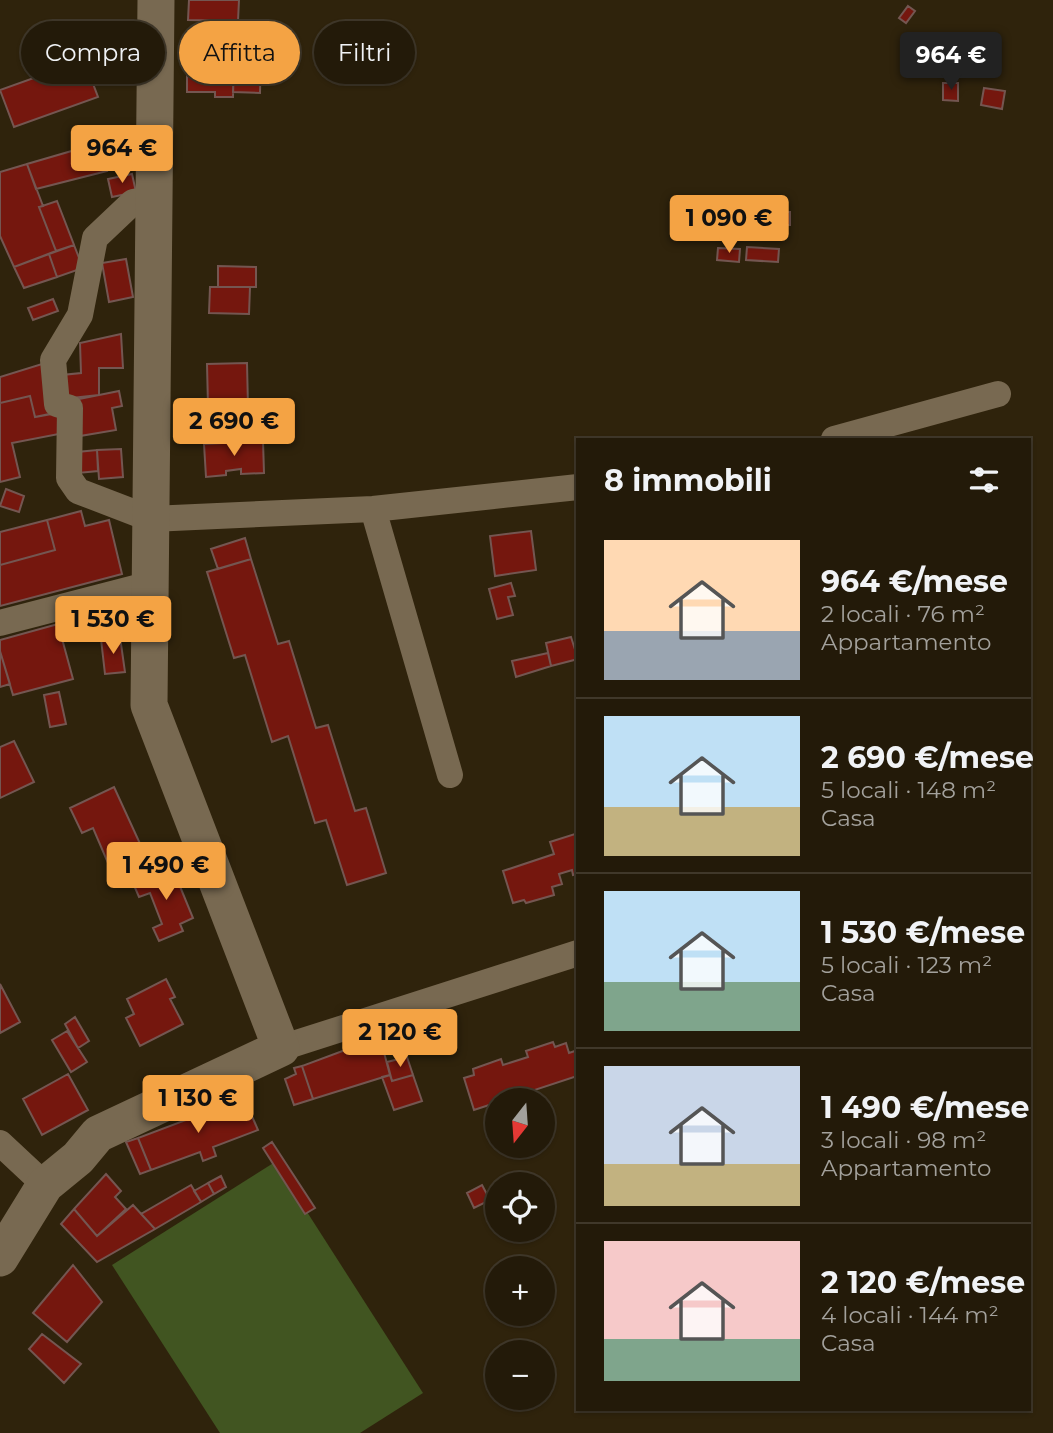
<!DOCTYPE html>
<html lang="it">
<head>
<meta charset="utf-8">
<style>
	body { margin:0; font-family:Montserrat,sans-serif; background:#2b2312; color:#f1f3f6; height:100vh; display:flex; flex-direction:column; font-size:26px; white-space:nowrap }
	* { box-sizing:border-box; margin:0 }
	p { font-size:23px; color:#a3a19c }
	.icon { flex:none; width:38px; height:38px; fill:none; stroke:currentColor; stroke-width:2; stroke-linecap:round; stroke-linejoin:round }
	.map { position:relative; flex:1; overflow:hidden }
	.drawer { position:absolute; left:576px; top:438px; width:455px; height:973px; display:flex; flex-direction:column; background:#231a09; border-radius:0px; box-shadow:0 2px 5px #0004,0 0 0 2px #40382a }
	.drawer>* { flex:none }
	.banner { position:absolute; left:21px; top:21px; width:450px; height:63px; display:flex; gap:14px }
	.needle { width:46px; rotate:197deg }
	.tools { position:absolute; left:485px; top:1088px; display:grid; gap:14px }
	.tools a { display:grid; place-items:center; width:70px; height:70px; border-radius:50%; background:#231a09; box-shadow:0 2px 5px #0004,0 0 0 2px #40382a; font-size:35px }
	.price { position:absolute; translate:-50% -60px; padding:0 16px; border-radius:7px; background:#f4a344; color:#111; font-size:23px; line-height:46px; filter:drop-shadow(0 2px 4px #0008) }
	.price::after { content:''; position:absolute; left:50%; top:42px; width:21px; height:16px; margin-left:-10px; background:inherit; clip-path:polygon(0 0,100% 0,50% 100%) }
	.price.selected { background:#222; color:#fff }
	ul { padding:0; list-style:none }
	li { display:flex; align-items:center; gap:21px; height:175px; padding:0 28px }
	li+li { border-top:2px solid #40382a }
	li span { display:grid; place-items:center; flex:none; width:196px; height:140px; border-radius:0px; color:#555 }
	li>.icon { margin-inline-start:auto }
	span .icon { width:84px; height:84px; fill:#fffc; stroke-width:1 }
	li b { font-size:30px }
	h2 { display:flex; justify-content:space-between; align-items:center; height:84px; padding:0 28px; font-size:30px }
	.pill { padding:0 24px; border-radius:32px; background:#231a09; box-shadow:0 2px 5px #0004,0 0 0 2px #40382a; font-size:24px; line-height:63px }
	.pill.selected { background:#f4a344; color:#111 }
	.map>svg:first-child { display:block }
	.green { fill:#415521 }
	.building { fill:#75170e; stroke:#745651; stroke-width:2 }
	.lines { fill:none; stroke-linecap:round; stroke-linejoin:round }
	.street { stroke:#786951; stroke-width:26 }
	.secondary { stroke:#786951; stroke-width:37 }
</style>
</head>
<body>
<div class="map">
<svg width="1053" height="1433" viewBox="0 0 1053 1433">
	<rect width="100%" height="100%" fill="#2f230c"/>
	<path class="green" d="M275,1162L423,1393L360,1433H220L112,1265Z"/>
	<path class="building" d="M189,0H239L238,21L188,20Z
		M908,6L915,11L906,23L899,18Z
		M234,51H261L260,93L233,92Z
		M197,59H234L233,97H215V92H187V62H197Z
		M84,60L98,97L14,127L0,90Z
		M943,83H958V101L943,100Z
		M984,88L1005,91L1002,109L981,105Z
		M99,143L107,171L36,189L27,164Z
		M27,164L43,206L39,207L56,251L14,267L0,236V172Z
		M132,174L136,192L112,197L108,179Z
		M57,201L74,245L56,251L39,207Z
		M732,211L790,212V225H732Z
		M713,215L714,227L680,228V217Z
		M74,245L83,268L57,277L49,254Z
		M747,247L779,249L778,262L746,260Z
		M718,248L740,249L739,262L717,260Z
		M49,254L57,277L24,288L14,267Z
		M126,259L133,297L109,302L102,263Z
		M218,266L256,267V287H218Z
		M210,287H250L249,314L209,313Z
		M53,299L58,311L33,320L28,308Z
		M121,334L123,368H99V395L62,399V375L81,373L80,343Z
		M247,363L248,407L208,406L207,364Z
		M42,364L52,414L35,417L30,396L0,403V377Z
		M119,391L122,406L112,408L116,430L80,436L79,399Z
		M30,396L35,417L59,412L64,433L12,443L20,477L0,482V403Z
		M263,441L264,473L241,474V469L226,471V475L206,477L204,444Z
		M121,449L123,477L99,479L97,450Z
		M97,450L98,471L78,473L77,452Z
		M6,489L24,496L19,512L0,506Z
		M81,511L85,526L109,520L122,574L0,606V565L55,550L47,520Z
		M47,520L55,550L0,565V532Z
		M531,531L536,570L495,576L490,536Z
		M245,538L251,559L218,569L211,549Z
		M251,559L278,644L289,641L316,728L328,725L355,811L366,808L386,873L347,885L326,820L315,823L288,736L272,742L245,655L234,658L207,572Z
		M511,583L515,596L508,597L513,615L497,619L489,589Z
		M58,624L73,679L13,695L0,651V640Z
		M120,637L125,672L105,674L101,639Z
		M571,637L578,659L551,666L546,643Z
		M0,651L10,684L0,687Z
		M548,653L551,666L516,677L512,661Z
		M59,692L66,724L50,727L44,695Z
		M14,741L34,782L0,798V747Z
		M114,787L142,848L108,863L93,828L82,833L70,808Z
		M578,833V874L573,875L572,870L559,874L562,884L552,887L554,895L526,903L524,900L513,903L503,871L554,854L550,842Z
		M133,852L138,862L123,869L119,859Z
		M172,867L193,918L180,924L183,931L159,941L153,928L162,924L150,893L139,897L133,883Z
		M166,979L175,997L170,999L183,1024L140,1046L126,1018L134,1014L127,999Z
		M0,984L20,1022L0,1033Z
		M75,1017L89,1041L78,1048L65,1024Z
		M67,1031L87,1062L71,1072L52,1040Z
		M553,1042L555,1047L566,1043L569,1053L578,1050V1079L577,1076L474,1110L464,1078L474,1075L473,1069L501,1059L503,1065L528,1057L526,1051Z
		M382,1045L390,1075L313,1099L302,1066L356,1046V1049Z
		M407,1057L413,1075L392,1081L387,1062Z
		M302,1066L313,1099L294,1105L285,1079L296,1074L294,1068Z
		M68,1074L88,1110L42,1135L23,1099Z
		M390,1075L392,1081L413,1075L422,1101L394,1110L382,1077Z
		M244,1098L258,1130L213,1147L216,1156L203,1161L200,1152L151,1170L138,1138Z
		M138,1138L151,1170L140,1174L126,1142Z
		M272,1142L315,1208L305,1214L263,1148Z
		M106,1174L121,1191L115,1197L126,1209L97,1236L74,1209Z
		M221,1176L226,1187L214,1194L208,1183Z
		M208,1183L214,1194L201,1202L194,1191Z
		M191,1185L201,1202L155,1229L141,1214Z
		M482,1185L490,1200L474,1208L467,1193Z
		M133,1205L155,1229L97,1262L61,1224L74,1209L97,1236Z
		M73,1265L102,1302L67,1342L33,1313Z
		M42,1334L81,1364L64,1383L29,1349Z"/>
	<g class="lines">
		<path class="street" d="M154,198L133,202L95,238L80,315L53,360L57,404L70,408L69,478L78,491L151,519L373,509L578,487
			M834,439L998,394
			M373,509L450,775
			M0,623L150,584
			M281,1048L578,953
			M0,1143L45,1185"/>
		<path class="secondary" d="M0,1258L45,1185L78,1158L98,1134L281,1048L149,705L156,0"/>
	</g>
</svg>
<div class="tools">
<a><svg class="needle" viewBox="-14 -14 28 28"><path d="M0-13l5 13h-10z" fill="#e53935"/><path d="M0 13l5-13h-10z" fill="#a3a19c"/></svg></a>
<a><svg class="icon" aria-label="locate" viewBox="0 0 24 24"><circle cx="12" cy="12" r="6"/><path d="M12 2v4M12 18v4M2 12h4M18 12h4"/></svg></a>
<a>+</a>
<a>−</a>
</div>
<b class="price selected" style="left:951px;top:92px">964 €</b>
<b class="price" style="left:122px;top:185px">964 €</b>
<b class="price" style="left:729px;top:255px">1 090 €</b>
<b class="price" style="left:234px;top:458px">2 690 €</b>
<b class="price" style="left:113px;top:656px">1 530 €</b>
<b class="price" style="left:166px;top:902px">1 490 €</b>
<b class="price" style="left:400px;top:1069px">2 120 €</b>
<b class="price" style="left:198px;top:1135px">1 130 €</b>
<div class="banner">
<a class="pill">Compra</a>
<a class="pill selected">Affitta</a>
<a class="pill">Filtri</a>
</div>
<section class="drawer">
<h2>8 immobili<svg class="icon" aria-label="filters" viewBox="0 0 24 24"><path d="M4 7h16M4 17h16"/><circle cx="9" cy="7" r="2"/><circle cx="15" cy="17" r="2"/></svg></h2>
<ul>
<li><span style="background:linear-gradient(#ffd9b3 65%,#9aa5b1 0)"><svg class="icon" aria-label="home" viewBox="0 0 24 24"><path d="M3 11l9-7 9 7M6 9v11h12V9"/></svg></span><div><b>964 €/mese</b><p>2 locali · 76 m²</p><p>Appartamento</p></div></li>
<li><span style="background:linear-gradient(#bfe0f5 65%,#c2b280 0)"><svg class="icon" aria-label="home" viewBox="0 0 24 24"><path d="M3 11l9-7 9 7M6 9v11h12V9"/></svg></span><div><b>2 690 €/mese</b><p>5 locali · 148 m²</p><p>Casa</p></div></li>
<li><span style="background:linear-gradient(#bfe0f5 65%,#7fa58c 0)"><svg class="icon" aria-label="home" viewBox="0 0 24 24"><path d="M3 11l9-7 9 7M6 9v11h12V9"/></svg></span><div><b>1 530 €/mese</b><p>5 locali · 123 m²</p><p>Casa</p></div></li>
<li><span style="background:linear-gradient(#c9d6e8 70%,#c2b280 0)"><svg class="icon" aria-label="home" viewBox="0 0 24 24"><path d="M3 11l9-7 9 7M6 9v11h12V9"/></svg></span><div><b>1 490 €/mese</b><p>3 locali · 98 m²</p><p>Appartamento</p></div></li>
<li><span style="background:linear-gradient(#f6c9c9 70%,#7fa58c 0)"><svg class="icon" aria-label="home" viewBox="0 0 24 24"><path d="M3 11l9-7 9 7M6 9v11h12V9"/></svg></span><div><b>2 120 €/mese</b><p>4 locali · 144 m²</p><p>Casa</p></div></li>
</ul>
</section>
</div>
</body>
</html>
